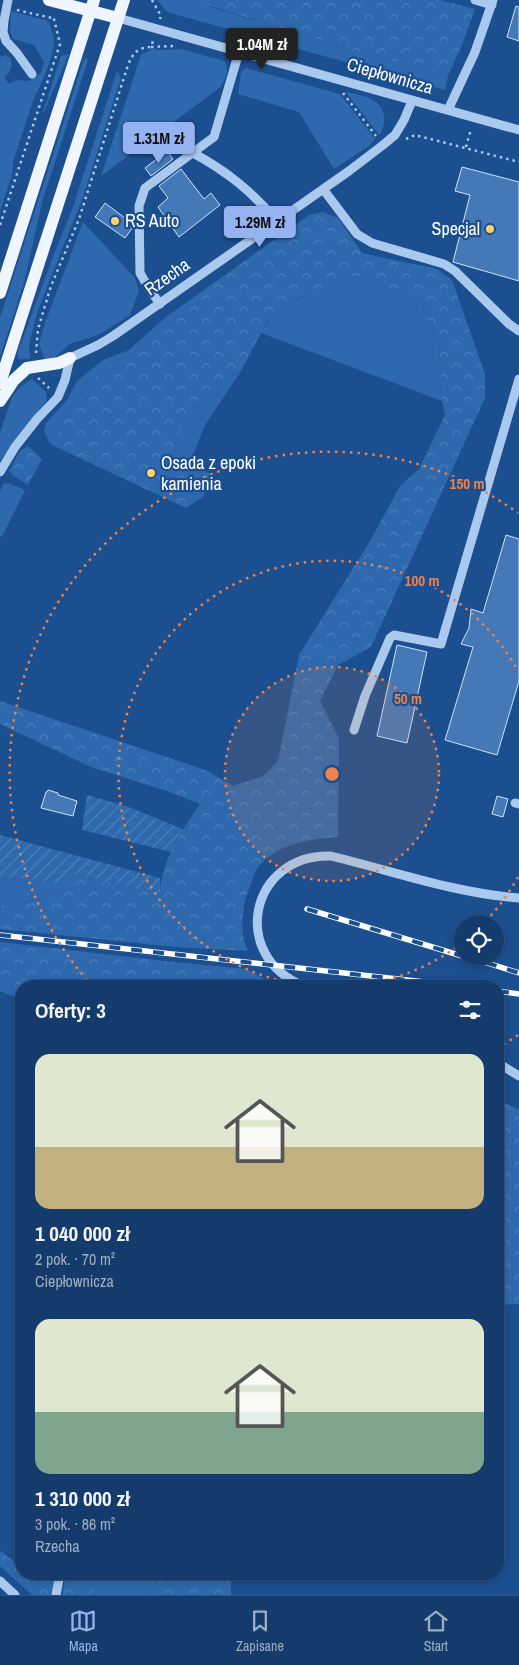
<!DOCTYPE html>
<html lang="pl">
<head>
<meta charset="utf-8">
<style>
	body { margin:0; font-family:"Archivo Narrow",sans-serif; background:#1d4271; color:#f1f3f6; height:100vh; display:flex; flex-direction:column; font-size:19px; white-space:nowrap }
	* { box-sizing:border-box; margin:0 }
	p { font-size:16px; color:#9dadc1 }
	.icon { flex:none; width:28px; height:28px; fill:none; stroke:currentColor; stroke-width:2; stroke-linecap:round; stroke-linejoin:round }
	.map { position:relative; flex:1; overflow:hidden }
	.sheet { position:absolute; left:15px; top:980px; width:489px; height:600px; display:flex; flex-direction:column; background:#143b6b; border-radius:20px; box-shadow:0 2px 8px #0003,0 0 0 1px #33557e }
	.sheet>* { flex:none }
	.controls { position:absolute; left:454px; top:915px; display:grid; gap:10px }
	.controls a { display:grid; place-items:center; width:50px; height:50px; border-radius:50%; background:#143b6b; box-shadow:0 2px 8px #0003,0 0 0 1px #33557e; font-size:25px }
	.price { position:absolute; translate:-50% -42px; padding:0 11px; border-radius:5px; background:#95b2f1; color:#111; font-size:16px; line-height:32px; filter:drop-shadow(0 1px 2px #0008) }
	.price::after { content:''; position:absolute; left:50%; top:30px; width:15px; height:11px; margin-left:-8px; background:inherit; clip-path:polygon(0 0,100% 0,50% 100%) }
	.price.active { background:#222; color:#fff }
	ul { padding:0; list-style:none }
	li { display:grid; align-content:center; gap:10px; height:265px; padding:0 20px }
	li span { display:grid; place-items:center; height:155px; border-radius:15px; color:#555 }
	li>.icon { margin-inline-start:auto }
	span .icon { width:90px; height:90px; fill:#fffc; stroke-width:1 }
	li b { font-size:21px }
	h2 { display:flex; justify-content:space-between; align-items:center; height:60px; padding:0 20px; font-size:21px }
	.dock { display:flex; justify-content:space-around; align-items:center; height:70px; border-top:1px solid #33557e; background:#143b6b; font-size:14px; color:#9dadc1 }
	.dock a { display:grid; justify-items:center; gap:2px }
	.dock .active { color:#95b2f1 }
	.map>svg:first-child { display:block }
	.grass { fill:#2e69ad }
	.forest { fill:url(#forest-crowns) }
	.garden { fill:url(#garden-furrows) }
	.building { fill:#4478b7; stroke:#cfe3fa }
	.lines { fill:none; stroke-linecap:round; stroke-linejoin:round }
	.path { stroke:#a9c9ee; stroke-width:2.5; stroke-dasharray:2.5 4; stroke-linecap:butt }
	.minor { stroke:#a9c9ee; stroke-width:9 }
	.major { stroke:#f0f6ff; stroke-width:12 }
	.rail-casing { stroke:#fff; stroke-width:5.5 }
	.rail { stroke:#1b4f8f; stroke-width:4; stroke-dasharray:11; stroke-linecap:butt }
	.ring { fill:none; stroke:#ee8249; stroke-width:2.5; stroke-dasharray:2.5 5 }
	.poi-dot { fill:#ffd166; stroke:#1b4f8f; stroke-width:2 }
	.labels { text-anchor:middle; stroke-width:4.5; stroke-linejoin:round; paint-order:stroke }
	.street-label { font-size:18px; fill:#fff; stroke:#1b4f8f }
	.poi-label { font-size:18px; fill:#fff; stroke:#1b4f8f; text-anchor:start }
	.centre { fill:#ee8249; stroke:#1b4f8f; stroke-width:2.5 }
	.ring-label { font-size:15px; text-anchor:middle; font-weight:bold; fill:#ee8249; stroke:#1b4f8f; stroke-width:4.5; stroke-linejoin:round; paint-order:stroke }
</style>
</head>
<body>
<div class="map">
<svg width="519" height="1595" viewBox="0 0 519 1595">
	<defs>
		<pattern id="forest-crowns" width="20" height="18" patternUnits="userSpaceOnUse" patternTransform="scale(1.25)"><rect width="20" height="18" fill="#2e69ad"/><path d="M2 6a3 3 0 1 1 6 0M12 15a3 3 0 1 1 6 0" fill="none" stroke="#4d80b9"/></pattern>
		<pattern id="garden-furrows" width="10" height="10" patternUnits="userSpaceOnUse" patternTransform="scale(1.25)"><rect width="10" height="10" fill="#2e69ad"/><path d="M-1 1l2-2M0 10L10 0M9 11l2-2" fill="none" stroke="#4d80b9"/></pattern>
	</defs>
	<rect width="100%" height="100%" fill="#1b4f8f"/>
	<path class="grass" d="M157,0H207L208,6L345,48L448,76L445,90L167,12Z
		M11,11L48,21C51,28 54,35 54,43C54,55 40,88 34,98L13,162L12,175L0,211V57L5,55L10,58L12,65L9,73L4,77L9,84L16,80L28,81L41,73L44,62L34,45L13,39L10,32Z
		M152,49L162,50L181,49L225,61C229,71 226,81 218,89L101,176L141,55Z
		M69,54L44,112H43L61,56Z
		M87,58L88,60L43,199L24,283L0,357V318L84,59Z
		M246,68L340,94L375,139L369,146L334,169L299,112L238,94L241,72Z
		M117,71L121,78L83,197L38,310L29,345L30,359H19L17,354L55,251L72,210Z
		M345,91C354,94 369,96 376,102C387,110 386,126 379,135Z
		M83,222L135,278L139,291L130,315L100,334L70,344L54,358L45,360L39,344L45,323Z
		M357,275L421,302L439,347L442,401L261,333C279,299 323,288 357,275Z
		M129,350L91,380L69,411L50,444L44,431L46,423L67,400L77,381L103,360Z
		M241,371L205,425L190,462L175,454L176,438L213,384Z
		M32,379L46,392L47,400L0,461V433L12,397L20,387Z
		M8,483L25,490L2,537L0,536V491L3,484Z
		M0,878L32,879L64,885L56,893L12,907L0,904Z
		M98,1574H152L149,1595H95L93,1586Z"/>
	<path class="forest" d="M207,0H440L475,9L462,45L448,76L345,48L207,5Z
		M323,212L338,218L362,253L437,269L452,280L485,374V398L371,647L338,665L320,701L339,739L338,837C309,839 274,844 257,869C254,873 253,879 251,884C248,891 245,898 244,906C242,923 241,936 248,951L175,947L0,929V904L12,907L56,893L75,874L138,889L160,892C162,859 182,830 200,804L170,792L91,767L0,724V701L208,771L233,786L263,776L278,761L299,655L370,541L400,486L419,469L445,415L442,401L439,347L421,302L357,275L298,298L267,322L241,371L213,384L176,438L175,454L211,474L204,496L186,508L50,444L69,411L91,380L129,350L166,317L309,215Z
		M28,446L42,459L28,485L15,477L9,471L20,451Z
		M0,942L174,962L247,969L277,986H21V999L0,991Z
		M505,1103L519,1109V1304L498,1305V1111Z
		M0,1551L21,1566V1574H35L56,1583L52,1595H32L0,1566Z
		M66,1574H98L93,1586L95,1595H62Z
		M152,1574H231V1595H149Z"/>
	<path class="garden" d="M87,795L126,806L183,829L177,838L171,852L82,830Z
		M0,835L160,878V892L138,889L75,874L64,885L32,879L0,878Z"/>
	<path class="building" d="M516,6L519,7V41L507,37Z
		M167,151L173,159L151,176L145,168Z
		M462,167L519,182V281L453,262L470,195L455,191Z
		M181,169L204,199L211,193L220,205L179,237L158,207L168,198L159,186Z
		M105,203L133,224V227L125,238L95,217Z
		M506,535L519,539V681L497,755L445,740L473,647L461,644L469,628L471,609L483,613Z
		M397,645L427,652L407,743L377,736Z
		M48,790L58,793V795L77,801L73,816L41,808L46,792H47Z
		M497,796L508,799L503,817L492,814Z"/>
	<g class="lines">
		<path class="path" d="M152,0L161,16L160,19
			M17,10L52,18
			M151,47L174,46
			M343,93L376,136
			M406,139L415,135L519,162
			M466,147L471,129
			M0,225L60,44L53,15
			M36,353L38,329L51,286L79,219L128,65C133,53 137,48 151,47L154,38
			M38,378L49,388"/>
		<path class="minor" d="M8,0L4,21L3,32L6,41L17,53L32,74
			M475,0L492,5
			M118,18L519,130
			M448,110L475,52L493,0
			M193,153C228,172 251,191 277,221
			M323,189L357,234L372,243L444,264L455,271L509,324L519,331
			M160,304L150,290L140,273L139,206L145,188L214,137L239,52
			M0,472L15,447L37,419L58,397L65,380L70,358L98,345L113,336L349,171L383,145L395,135L404,120L412,101
			M354,730L365,696L390,638L394,635L441,644L519,379
			M515,803L519,804
			M304,986C229,957 249,854 331,856C393,871 454,893 519,898
			M498,1063L519,1076
			M0,1581L15,1595
			M56,1595L60,1574"/>
		<path class="major" d="M49,0L118,18
			M0,293L94,0
			M0,383L124,0
			M0,401L14,380L27,368L59,363L70,358"/>
		<g class="rail-casing">
			<path id="rail" d="M307,909L462,956
				M0,935L461,986
				M465,956L519,973
				M498,991L519,994"/>
		</g>
		<use href="#rail" class="rail"/>
	</g>
	<circle cx="332" cy="774" r="107" fill="#ee8249" fill-opacity=".12"/>
	<g class="ring">
		<circle cx="332" cy="774" r="107"/>
		<path d="M518 877A213 213 0 0 1 484 923M462 943A213 213 0 0 1 351 986M313 986A213 213 0 1 1 518 671"/>
		<path d="M518 1035A320 320 0 0 1 499 1047M92 986A320 320 0 0 1 518 513"/>
	</g>
	<g class="poi-dot">
		<circle cx="115" cy="221" r="5"/>
		<circle cx="490" cy="229" r="5"/>
		<circle cx="151" cy="473" r="5"/>
	</g>
	<g class="labels">
		<g class="street-label">
			<text transform="translate(390 76) rotate(16)" y="6">Ciepłownicza</text>
			<text transform="translate(167 277) rotate(-35)" y="6">Rzecha</text>
		</g>
		<g class="poi-label">
			<text x="125" y="227">RS Auto</text>
			<text x="480" y="235" text-anchor="end">Specjal</text>
			<text x="161" y="469">Osada z epoki<tspan x="161" dy="21">kamienia</tspan></text>
		</g>
	</g>
	<circle cx="332" cy="774" r="8" class="centre"/>
	<g class="ring-label">
		<text x="467" y="489">150 m</text>
		<text x="422" y="586">100 m</text>
		<text x="408" y="704">50 m</text>
	</g>
</svg>
<div class="controls">
<a><svg class="icon" aria-label="locate" viewBox="0 0 24 24"><circle cx="12" cy="12" r="6"/><path d="M12 2v4M12 18v4M2 12h4M18 12h4"/></svg></a>
</div>
<b class="price active" style="left:262px;top:70px">1.04M zł</b>
<b class="price" style="left:159px;top:164px">1.31M zł</b>
<b class="price" style="left:260px;top:248px">1.29M zł</b>
<section class="sheet">
<h2>Oferty: 3<svg class="icon" aria-label="filters" viewBox="0 0 24 24"><path d="M4 7h16M4 17h16"/><circle cx="9" cy="7" r="2"/><circle cx="15" cy="17" r="2"/></svg></h2>
<ul>
<li><span style="background:linear-gradient(#dfe7d0 60%,#c2b280 0)"><svg class="icon" aria-label="home" viewBox="0 0 24 24"><path d="M3 11l9-7 9 7M6 9v11h12V9"/></svg></span><div><b>1 040 000 zł</b><p>2 pok. · 70 m²</p><p>Ciepłownicza</p></div></li>
<li><span style="background:linear-gradient(#dfe7d0 60%,#7fa58c 0)"><svg class="icon" aria-label="home" viewBox="0 0 24 24"><path d="M3 11l9-7 9 7M6 9v11h12V9"/></svg></span><div><b>1 310 000 zł</b><p>3 pok. · 86 m²</p><p>Rzecha</p></div></li>
</ul>
</section>
</div>
<nav class="dock">
<a class="active"><svg class="icon" aria-label="map" viewBox="0 0 24 24"><path d="M3 6l6-2 6 2 6-2v14l-6 2-6-2-6 2zM9 4v14M15 6v14"/></svg>Mapa</a>
<a><svg class="icon" aria-label="saved" viewBox="0 0 24 24"><path d="M7 4h10v16l-5-4-5 4z"/></svg>Zapisane</a>
<a><svg class="icon" aria-label="home" viewBox="0 0 24 24"><path d="M3 11l9-7 9 7M6 9v11h12V9"/></svg>Start</a>
</nav>
</body>
</html>
